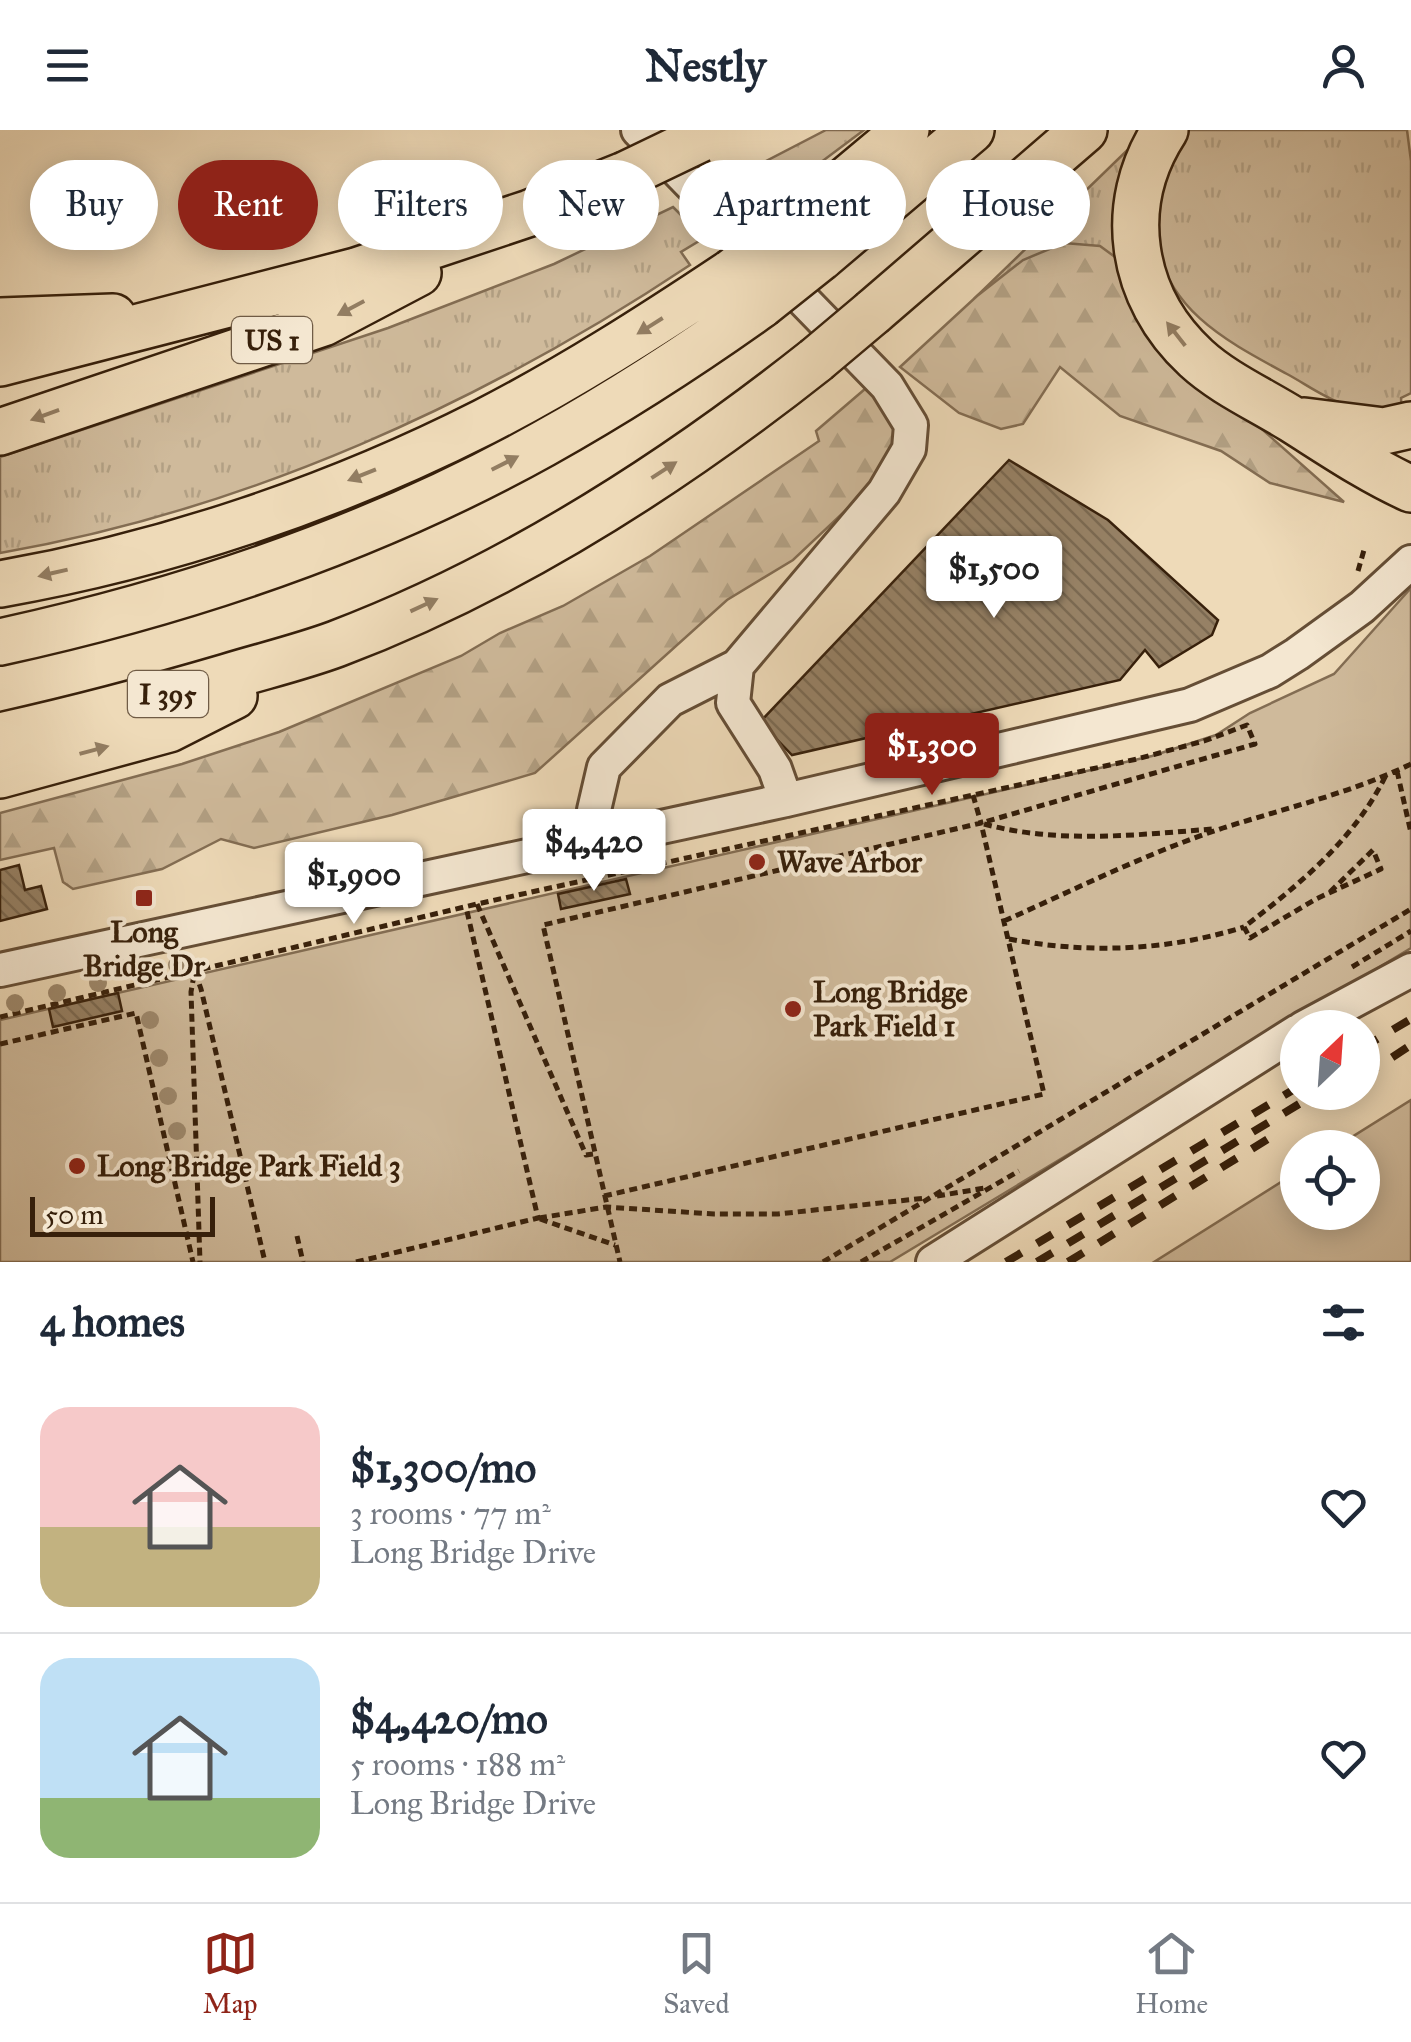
<!DOCTYPE html>
<html lang="en">
<head>
<meta charset="utf-8">
<style>
	body { margin:0; font-family:"IM FELL Great Primer",serif; background:#f2f2f3; color:#1f2937; height:100vh; display:flex; flex-direction:column; font-size:38px; white-space:nowrap }
	* { box-sizing:border-box; margin:0 }
	p { font-size:32px; color:#747a83 }
	.icon { flex:none; width:55px; height:55px; fill:none; stroke:currentColor; stroke-width:2; stroke-linecap:round; stroke-linejoin:round }
	.map { position:relative; height:1132px; overflow:hidden }
	.side { display:flex; flex-direction:column; background:#fff; flex:1 }
	.side>* { flex:none }
	.hud { position:absolute; left:30px; top:30px; width:1352px; height:90px; display:flex; gap:20px }
	.needle { width:65px; rotate:25deg }
	.controls { position:absolute; left:1280px; top:880px; display:grid; gap:20px }
	.controls a { display:grid; place-items:center; width:100px; height:100px; border-radius:50%; background:#fff; box-shadow:0 5px 25px #0003; font-size:50px }
	.scale { position:absolute; left:30px; bottom:25px; width:185px; box-sizing:border-box; padding-left:10px; border:5px solid #37200b; border-top:0; font-size:28px; line-height:35px; white-space:nowrap; color:#37200b; -webkit-text-stroke:8px #f4e7d1; paint-order:stroke }
	.price { position:absolute; translate:-50% -85px; padding:0 22px; border-radius:10px; background:#fff; color:#222; font-size:32px; line-height:65px; filter:drop-shadow(0 2px 5px #0008) }
	.price::after { content:''; position:absolute; left:50%; top:60px; width:30px; height:22px; margin-left:-15px; background:inherit; clip-path:polygon(0 0,100% 0,50% 100%) }
	.price.active { background:#8f2418; color:#fff }
	ul { padding:0; list-style:none }
	li { display:flex; align-items:center; gap:30px; height:250px; padding:0 40px }
	li+li { border-top:2px solid #e0e1e3 }
	li span { display:grid; place-items:center; flex:none; width:280px; height:200px; border-radius:30px; color:#555 }
	li>.icon { margin-inline-start:auto }
	span .icon { width:120px; height:120px; fill:#fffc; stroke-width:1 }
	li b { font-size:42px }
	h2 { display:flex; justify-content:space-between; align-items:center; height:120px; padding:0 40px; font-size:42px }
	.pill { padding:0 35px; border-radius:45px; background:#fff; box-shadow:0 5px 25px #0003; font-size:35px; line-height:90px }
	.pill.active { background:#8f2418; color:#fff }
	header { display:flex; justify-content:space-between; align-items:center; height:130px; padding:0 40px; background:#fff; font-size:45px; font-weight:700 }
	.tab-bar { display:flex; justify-content:space-around; align-items:center; height:140px; border-top:2px solid #e0e1e3; background:#fff; font-size:28px; color:#747a83 }
	.tab-bar a { display:grid; justify-items:center; gap:5px }
	.tab-bar .active { color:#8f2418 }
	.map>svg:first-child { display:block }
	.grass { fill:url(#grass-tufts); stroke:#836d53; stroke-width:2.5 }
	.forest { fill:url(#forest-firs); stroke:#836d53; stroke-width:2.5 }
	.park { fill:#cfba9b; stroke:#836d53; stroke-width:2.5 }
	.building { fill:url(#building-back-hatch); stroke:#37200b; stroke-width:2.5 }
	.lines { fill:none; stroke-linecap:round; stroke-linejoin:round }
	.minor-casing { stroke:#654e36; stroke-width:38 }
	.highway-casing { stroke:#37200b; stroke-width:50 }
	.path { stroke:#37200b; stroke-width:5; stroke-dasharray:8 5; stroke-linecap:butt }
	.minor { stroke:#f4e7d1; stroke-width:32 }
	.highway { stroke:#eedab8; stroke-width:45 }
	.rail { stroke:#37200b; stroke-width:8; stroke-dasharray:18 18; stroke-linecap:butt }
	.highway-bridge-casing { stroke:#37200b; stroke-width:50; stroke-linecap:butt }
	.highway-bridge { stroke:#eedab8; stroke-width:45 }
	.tree { fill:#9e896d }
	.oneway { fill:#927d62 }
	.poi-dot { fill:#8f2418; stroke:#f4e7d1; stroke-width:4 }
	.labels { text-anchor:middle; stroke-width:8; stroke-linejoin:round; paint-order:stroke }
	.shield { fill:#f4e7d1; stroke:#705c46; stroke-width:2.5 }
	.shield-label { font-size:28px; font-weight:bold; fill:#37200b }
	.poi-label { font-size:30px; font-weight:bold; fill:#37200b; stroke:#f4e7d1; text-anchor:start }
</style>
</head>
<body>
<header><svg class="icon" aria-label="menu" viewBox="0 0 24 24"><path d="M4 6h16M4 12h16M4 18h16"/></svg>Nestly<svg class="icon" aria-label="person" viewBox="0 0 24 24"><circle cx="12" cy="8" r="4"/><path d="M4 21q1-7 8-7t8 7"/></svg></header>
<div class="map">
<svg width="1411" height="1132" viewBox="0 0 1411 1132">
	<defs>
		<pattern id="grass-tufts" width="24" height="20" patternUnits="userSpaceOnUse" patternTransform="scale(2.5)"><rect width="24" height="20" fill="#cfba9b"/><path d="M3 7l-1-3M5 7V3M7 7l1-3M15 17l-1-3M17 17v-4M19 17l1-3" fill="none" stroke="#b2a084"/></pattern>
		<pattern id="forest-firs" width="22" height="20" patternUnits="userSpaceOnUse" patternTransform="scale(2.5)"><rect width="22" height="20" fill="#cfba9b"/><path d="M5 1l3.5 6h-7zM16 11l3.5 6h-7z" fill="#b2a084"/></pattern>
		<pattern id="building-back-hatch" width="6" height="6" patternUnits="userSpaceOnUse" patternTransform="scale(2.5)"><rect width="6" height="6" fill="#968165"/><path d="M-1 5l2 2M0 0l6 6M5-1l2 2" fill="none" stroke="#7b6951"/></pattern>
	</defs>
	<rect width="100%" height="100%" fill="#eedab8"/>
	<filter id="stains"><feTurbulence type="fractalNoise" baseFrequency=".002" numOctaves="4"/><feColorMatrix values="0 0 0 0 .2 0 0 0 0 .09 0 0 0 0 .02 0 0 0 .5 -.17"/></filter>
	<radialGradient id="worn" r=".72"><stop offset=".6" stop-color="#630" stop-opacity="0"/><stop offset="1" stop-color="#630" stop-opacity=".3"/></radialGradient>
	<path class="grass" d="M826,0H864L761,77L733,48Z
		M1180,0H1407L1411,31V263L1401,268L1402,284C1383,281 1360,280 1341,273C1323,267 1304,253 1287,244C1228,212 1164,180 1155,104C1151,68 1168,34 1180,0Z
		M1144,4L1126,135L977,166Z
		M673,77L704,108L681,122L690,135C483,273 247,380 0,423V327L388,198L554,134Z"/>
	<path class="forest" d="M1064,113L1100,116L1126,135L1229,270L1344,372L1270,353L1221,321L1120,286L1060,237L1023,294L1001,299L959,283L900,237L977,166L1023,130Z
		M865,259L892,283L898,310L881,347L793,430L727,470L535,643L392,685L254,718L221,709L162,739L73,759L63,752L54,718L0,730V683L182,634L279,602L461,526L500,503L563,476L650,426L819,311L816,301Z"/>
	<path class="park" d="M1411,458V818L890,1132H0V890L1152,626L1216,605L1250,583L1334,544Z
		M1411,970V1132H1154L1297,1042L1298,1082H1362V1018L1336,1017Z"/>
	<path class="building" d="M1009,330L1108,390L1218,490L1212,505L1159,537L1145,520L1120,550L792,625L760,592Z
		M19,735L25,760L41,756L47,779L0,791V740Z
		M626,749L630,764L561,779L558,764Z
		M118,863L122,881L53,897L49,879Z"/>
	<g class="lines">
		<g class="minor-casing">
			<path id="minor" d="M737,536L733,573L775,639L786,670
				M600,708L594,680L604,637L670,570L737,536L884,362L909,319L911,295L887,256L638,0
				M0,840L786,670L1190,575L1270,541L1297,524L1362,477L1411,432
				M1303,898L1411,840
				M933,1132L1298,901"/>
		</g>
		<g class="highway-casing">
			<path id="highway" d="M1165,0C1116,75 1130,167 1196,228C1223,253 1261,270 1293,290C1331,314 1369,340 1411,359
				M789,98L906,0
				M820,128L971,0
				M873,182L1084,0
				M0,191L113,187
				M0,233L356,141L530,83L625,45
				M1304,291L1384,301L1411,295
				M0,302L323,193L418,143
				M0,454C166,425 334,368 484,292C570,248 651,196 732,142
				M0,512C188,471 374,408 543,314C618,272 691,225 761,175
				M0,606C77,589 152,569 227,547C263,536 301,527 336,514C510,448 671,345 816,230
				M0,645L169,599L234,566"/>
		</g>
		<path class="path" d="M1358,441L1364,420
			M1397,641L1411,703
			M973,665L981,693
			M984,694C1057,714 1137,705 1212,699
			M1330,762L1373,720L1381,739L1316,769L1250,808L1244,797C1299,755 1355,709 1386,645
			M477,774L586,1025L593,1024
			M1004,791C1076,759 1147,723 1223,698C1286,678 1351,663 1411,634
			M1009,809C1087,824 1168,821 1244,797
			M1352,837L1411,801
			M195,842L201,859L265,1132
			M194,845L191,862L200,1132
			M0,887L477,774L1137,629L1204,611L1247,595L1255,614L981,693
			M0,914L136,883L193,1132
			M604,1066L1044,964L981,693L543,795L620,1132
			M937,1066L985,1058
			M539,1088L606,1077L714,1084H778L926,1068
			M540,1089L615,1115
			M297,1106L303,1132
			M356,1132L538,1088L466,777
			M823,1132L1411,779
			M861,1132L1019,1041"/>
		<use href="#minor" class="minor"/>
		<use href="#highway" class="highway"/>
		<path class="rail" d="M1362,918L1411,889
			M1362,947L1411,915
			M1006,1132L1298,957
			M1037,1132L1319,962
			M1068,1132L1276,1004"/>
		<g class="highway-bridge-casing">
			<path id="highway-bridge" d="M625,45L700,9
				M732,142L789,98
				M761,175L820,128
				M816,230L873,182"/>
		</g>
		<use href="#highway-bridge" class="highway-bridge"/>
	</g>
	<g class="tree">
		<circle cx="177" cy="835" r="9"/>
		<circle cx="148" cy="843" r="9"/>
		<circle cx="98" cy="853" r="9"/>
		<circle cx="57" cy="863" r="9"/>
		<circle cx="15" cy="873" r="9"/>
		<circle cx="150" cy="890" r="9"/>
		<circle cx="159" cy="928" r="9"/>
		<circle cx="168" cy="966" r="9"/>
		<circle cx="177" cy="1001" r="9"/>
		<circle cx="185" cy="1039" r="9"/>
	</g>
	<defs><path id="oneway-solid" d="M-6-.8H1V-3.2L6.5 0L1 3.2V.8H-6Z" transform="scale(2.5)"/></defs>
	<g class="oneway">
		<use href="#oneway-solid" transform="translate(351 178) rotate(152)"/>
		<use href="#oneway-solid" transform="translate(650 196) rotate(148)"/>
		<use href="#oneway-solid" transform="translate(1176 204) rotate(-128)"/>
		<use href="#oneway-solid" transform="translate(45 285) rotate(160)"/>
		<use href="#oneway-solid" transform="translate(505 333) rotate(-27)"/>
		<use href="#oneway-solid" transform="translate(664 340) rotate(-33)"/>
		<use href="#oneway-solid" transform="translate(362 345) rotate(158)"/>
		<use href="#oneway-solid" transform="translate(53 443) rotate(167)"/>
		<use href="#oneway-solid" transform="translate(424 475) rotate(-25)"/>
		<use href="#oneway-solid" transform="translate(94 620) rotate(-15)"/>
	</g>
	<g class="poi-dot">
		<circle cx="757" cy="732" r="10"/>
		<rect x="134" y="758" width="20" height="20" rx="5"/>
		<circle cx="793" cy="879" r="10"/>
		<circle cx="77" cy="1036" r="10"/>
	</g>
	<g class="labels">
		<g class="shield">
			<rect x="232" y="187" width="80" height="46" rx="8"/>
			<rect x="128" y="541" width="80" height="46" rx="8"/>
		</g>
		<g class="shield-label">
			<text x="272" y="220">US 1</text>
			<text x="168" y="574">I 395</text>
		</g>
		<g class="poi-label">
			<text x="777" y="742">Wave Arbor</text>
			<text x="144" y="812" text-anchor="middle">Long<tspan x="144" dy="34">Bridge Dr</tspan></text>
			<text x="813" y="872">Long Bridge<tspan x="813" dy="34">Park Field 1</tspan></text>
			<text x="97" y="1046">Long Bridge Park Field 3</text>
		</g>
	</g>
	<rect width="100%" height="100%" filter="url(#stains)"/>
	<rect width="100%" height="100%" fill="url(#worn)"/>
</svg>
<div class="controls">
<a><svg class="needle" viewBox="-14 -14 28 28"><path d="M0-13l5 13h-10z" fill="#e53935"/><path d="M0 13l5-13h-10z" fill="#747a83"/></svg></a>
<a><svg class="icon" aria-label="locate" viewBox="0 0 24 24"><circle cx="12" cy="12" r="6"/><path d="M12 2v4M12 18v4M2 12h4M18 12h4"/></svg></a>
</div>
<div class="scale">50 m</div>
<b class="price" style="left:994px;top:491px">$1,500</b>
<b class="price active" style="left:932px;top:668px">$1,300</b>
<b class="price" style="left:594px;top:764px">$4,420</b>
<b class="price" style="left:354px;top:797px">$1,900</b>
<div class="hud">
<a class="pill">Buy</a>
<a class="pill active">Rent</a>
<a class="pill">Filters</a>
<a class="pill">New</a>
<a class="pill">Apartment</a>
<a class="pill">House</a>
</div>
</div>
<section class="side">
<h2>4 homes<svg class="icon" aria-label="filters" viewBox="0 0 24 24"><path d="M4 7h16M4 17h16"/><circle cx="9" cy="7" r="2"/><circle cx="15" cy="17" r="2"/></svg></h2>
<ul>
<li><span style="background:linear-gradient(#f6c9c9 60%,#c2b280 0)"><svg class="icon" aria-label="home" viewBox="0 0 24 24"><path d="M3 11l9-7 9 7M6 9v11h12V9"/></svg></span><div><b>$1,300/mo</b><p>3 rooms · 77 m²</p><p>Long Bridge Drive</p></div><svg class="icon" aria-label="heart" viewBox="0 0 24 24"><path d="M12 20l-8-8c-3-5 5-10 8-4 3-6 11-1 8 4z"/></svg></li>
<li><span style="background:linear-gradient(#bfe0f5 70%,#8fb573 0)"><svg class="icon" aria-label="home" viewBox="0 0 24 24"><path d="M3 11l9-7 9 7M6 9v11h12V9"/></svg></span><div><b>$4,420/mo</b><p>5 rooms · 188 m²</p><p>Long Bridge Drive</p></div><svg class="icon" aria-label="heart" viewBox="0 0 24 24"><path d="M12 20l-8-8c-3-5 5-10 8-4 3-6 11-1 8 4z"/></svg></li>
</ul>
</section>
<nav class="tab-bar">
<a class="active"><svg class="icon" aria-label="map" viewBox="0 0 24 24"><path d="M3 6l6-2 6 2 6-2v14l-6 2-6-2-6 2zM9 4v14M15 6v14"/></svg>Map</a>
<a><svg class="icon" aria-label="saved" viewBox="0 0 24 24"><path d="M7 4h10v16l-5-4-5 4z"/></svg>Saved</a>
<a><svg class="icon" aria-label="home" viewBox="0 0 24 24"><path d="M3 11l9-7 9 7M6 9v11h12V9"/></svg>Home</a>
</nav>
</body>
</html>
